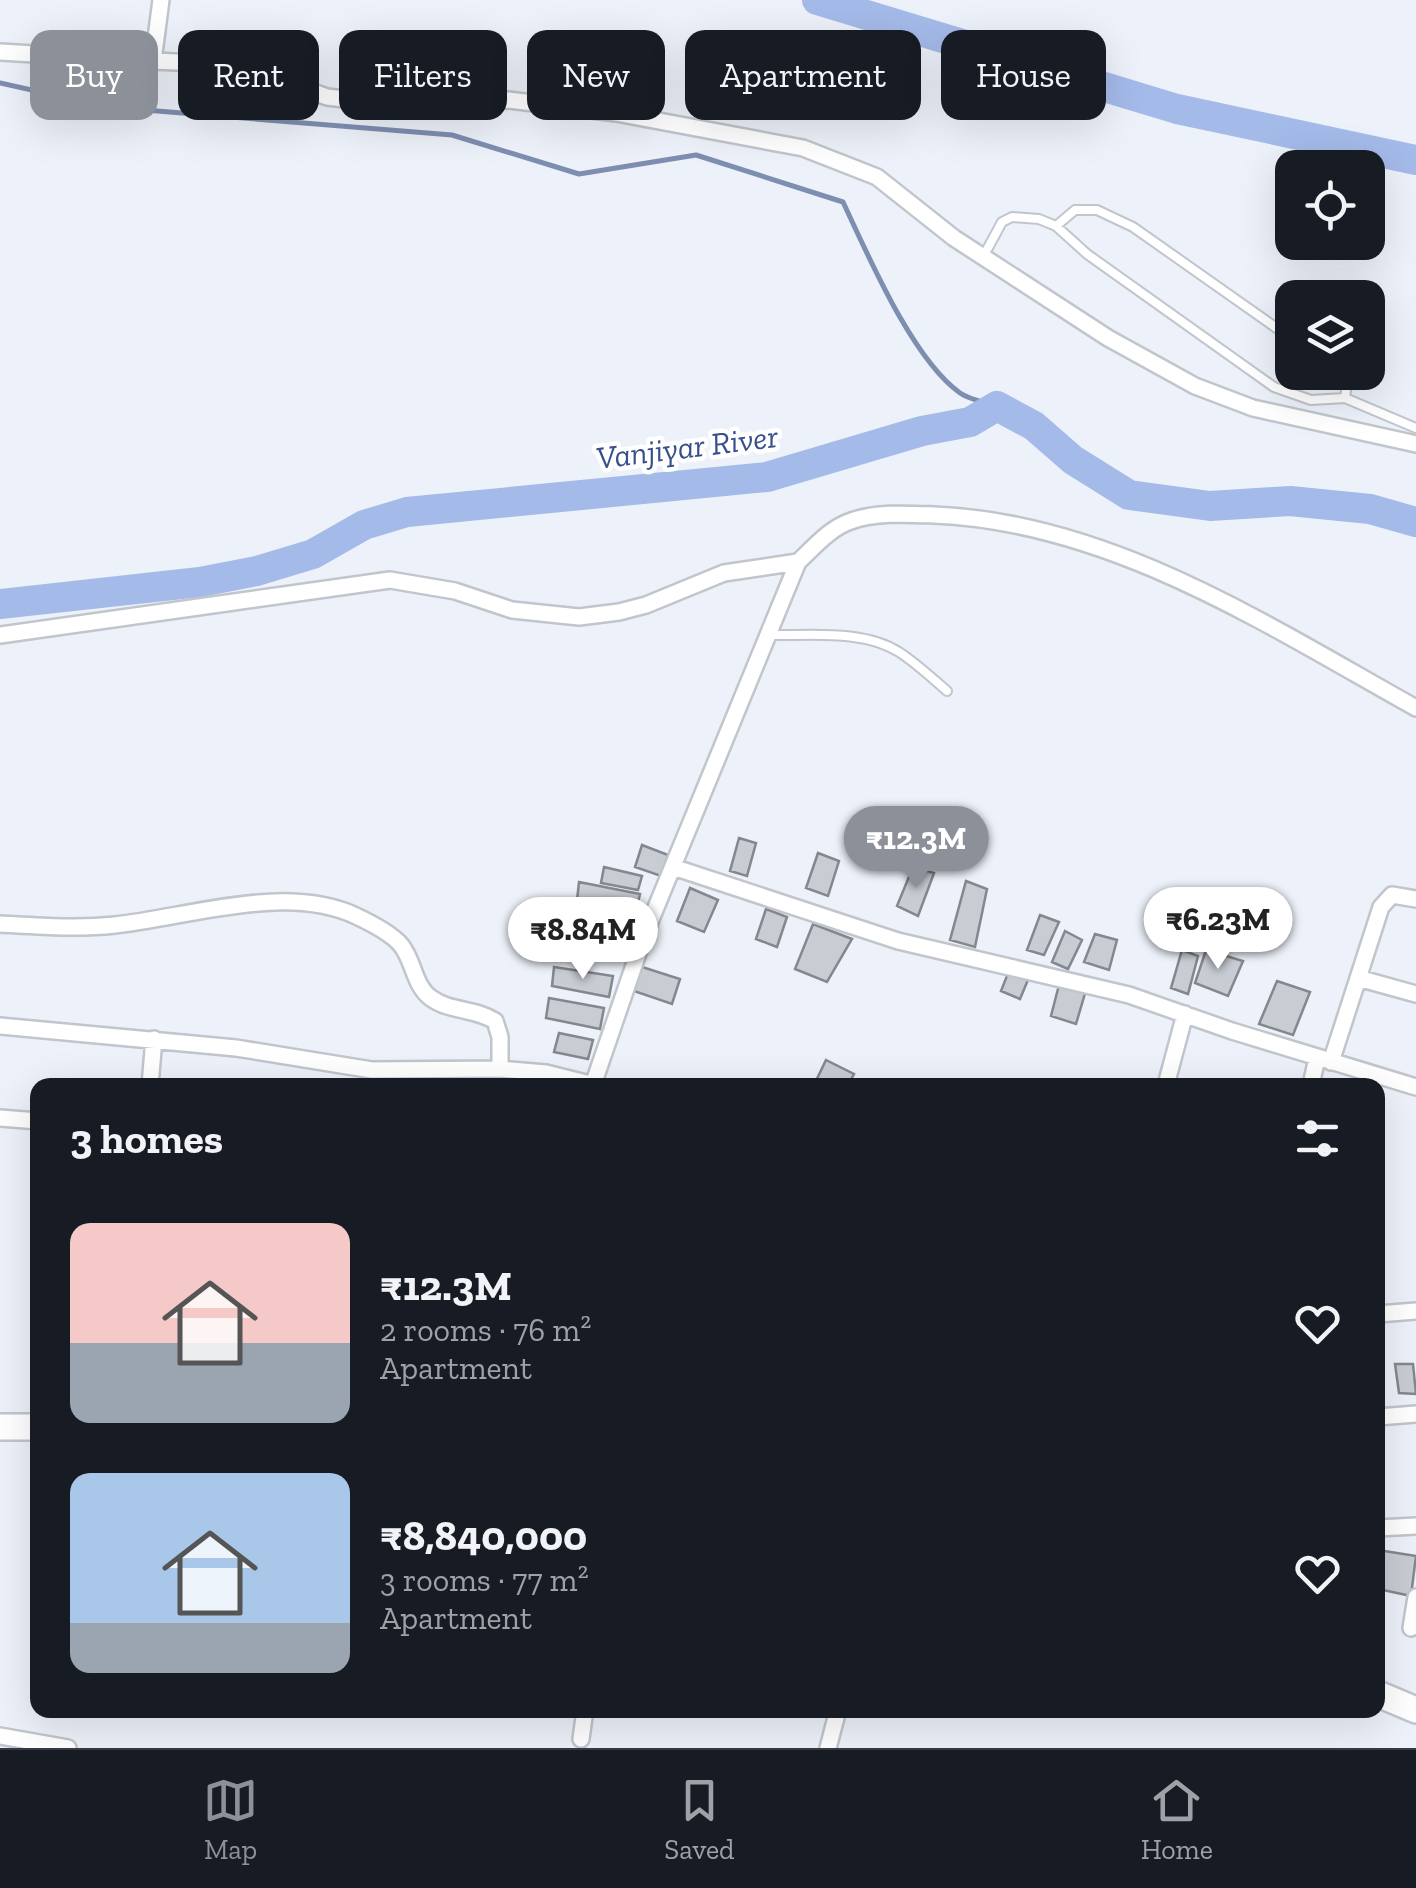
<!DOCTYPE html>
<html lang="en">
<head>
<meta charset="utf-8">
<style>
	body { margin:0; font-family:"Zilla Slab",serif; background:#20242c; color:#f1f3f6; height:100vh; display:flex; flex-direction:column; font-size:38px; white-space:nowrap }
	* { box-sizing:border-box; margin:0 }
	p { font-size:32px; color:#9ea1a6 }
	.icon { flex:none; width:55px; height:55px; fill:none; stroke:currentColor; stroke-width:2; stroke-linecap:round; stroke-linejoin:round }
	.map { position:relative; flex:1; overflow:hidden }
	.drawer { position:absolute; left:30px; top:1078px; width:1355px; height:640px; display:flex; flex-direction:column; background:#171b24; border-radius:20px; box-shadow:0 10px 40px #0002 }
	.drawer>* { flex:none }
	.guide { position:absolute; left:30px; top:30px; width:1358px; height:90px; display:flex; gap:20px }
	.controls { position:absolute; left:1275px; top:150px; display:grid; gap:20px }
	.controls a { display:grid; place-items:center; width:110px; height:110px; border-radius:20px; background:#171b24; box-shadow:0 10px 40px #0002; font-size:50px }
	.price { position:absolute; translate:-50% -85px; padding:0 22px; border-radius:35px; background:#fff; color:#222; font-size:32px; line-height:65px; filter:drop-shadow(0 2px 5px #0008) }
	.price::after { content:''; position:absolute; left:50%; top:60px; width:30px; height:22px; margin-left:-15px; background:inherit; clip-path:polygon(0 0,100% 0,50% 100%) }
	.price.current { background:#8c9099; color:#fff }
	ul { padding:0; list-style:none }
	li { display:flex; align-items:center; gap:30px; height:250px; padding:0 40px }
	li span { display:grid; place-items:center; flex:none; width:280px; height:200px; border-radius:20px; color:#555 }
	li>.icon { margin-inline-start:auto }
	span .icon { width:120px; height:120px; fill:#fffc; stroke-width:1 }
	li b { font-size:42px }
	h2 { display:flex; justify-content:space-between; align-items:center; height:120px; padding:0 40px; font-size:42px }
	.pill { padding:0 35px; border-radius:20px; background:#171b24; box-shadow:0 10px 40px #0002; font-size:35px; line-height:90px }
	.pill.current { background:#8c9099; color:#fff }
	.dock { display:flex; justify-content:space-around; align-items:center; height:140px; border-top:2px solid #363941; background:#171b24; font-size:28px; color:#9ea1a6 }
	.dock a { display:grid; justify-items:center; gap:5px }
	.dock .current { color:#8c9099 }
	.map>svg:first-child { display:block }
	.lines { fill:none; stroke-linecap:round; stroke-linejoin:round }
	.stream { stroke:#7e8eb0; stroke-width:5 }
	.river { stroke:#a4bae9; stroke-width:30 }
	.building { fill:#c8ccd3; stroke:#84888e; stroke-width:2.5 }
	.service-casing { stroke:#c1c5cc; stroke-width:12 }
	.minor-casing { stroke:#c1c5cc; stroke-width:20 }
	.primary-casing { stroke:#c1c5cc; stroke-width:30 }
	.service { stroke:#fff; stroke-width:8 }
	.minor { stroke:#fff; stroke-width:15 }
	.primary { stroke:#fff; stroke-width:25 }
	.labels { text-anchor:middle; stroke-width:9; stroke-linejoin:round; paint-order:stroke }
	.water-label { font-size:32px; font-style:italic; fill:#37508b; stroke:#fff }
</style>
</head>
<body>
<div class="map">
<svg width="1416" height="1748" viewBox="0 0 1416 1748">
	<rect width="100%" height="100%" fill="#edf1f9"/>
	<g class="lines">
		<path class="stream" d="M0,83L108,107L452,135L579,174L696,155L843,202C868,255 912,359 960,393C970,400 985,402 997,406"/>
		<path class="river" d="M817,0L1177,109L1416,160
			M0,604L200,582L257,571L313,554L364,525L407,512L767,477L922,431L970,422L997,406L1034,426L1073,460L1129,495L1210,506L1290,501L1370,509L1416,522"/>
	</g>
	<path class="building" d="M739,838L756,843L747,876L730,871Z
		M642,845L668,855L661,876L635,867Z
		M818,853L839,861L828,896L806,888Z
		M604,867L642,876L638,890L601,883Z
		M913,867L934,873L918,916L897,906Z
		M966,881L987,889L975,947L950,940Z
		M579,882L640,894L633,924L599,914L602,905L577,900Z
		M690,888L718,900L704,932L677,921Z
		M766,909L787,917L777,947L756,939Z
		M1040,915L1059,922L1044,955L1027,950Z
		M813,924L852,939L827,982L795,969Z
		M1065,931L1082,940L1068,969L1052,962Z
		M1095,934L1117,940L1109,970L1084,962Z
		M1182,950L1198,956L1188,994L1171,988Z
		M1206,950L1243,961L1228,996L1195,983Z
		M639,966L680,979L672,1004L631,990Z
		M554,967L613,976L609,997L552,986Z
		M1010,968L1030,975L1020,999L1001,991Z
		M1060,981L1086,990L1076,1024L1051,1016Z
		M1277,981L1310,992L1293,1035L1259,1024Z
		M549,998L604,1008L600,1029L546,1018Z
		M559,1033L593,1040L588,1059L554,1052Z
		M826,1060L854,1074L848,1085H814Z
		M1395,1364H1413L1416,1394L1399,1393Z
		M1378,1550L1416,1556L1411,1596L1378,1589Z"/>
	<g class="lines">
		<g class="service-casing">
			<path id="service" d="M1056,226L1075,210H1097L1133,227L1292,339
				M983,257L1002,222L1012,217L1039,219L1056,226L1087,254L1274,387L1311,400L1345,398L1416,428
				M1338,372L1347,383L1345,398
				M769,635C810,636 863,629 899,652C916,663 932,678 947,691"/>
		</g>
		<g class="minor-casing">
			<path id="minor" d="M161,0L153,61L221,64L252,69L327,97L362,101L508,100L616,113L803,148L877,177L954,238L1108,338L1195,386L1253,408L1416,444
				M0,52L153,61
				M0,635L390,580L455,591L512,610L579,617L619,612L646,605L724,573L798,562
				M673,867L898,941L1129,995L1232,1031L1416,1087
				M0,924C38,926 76,929 115,925C190,917 285,883 356,916C371,923 391,933 401,945C414,961 414,986 431,998C450,1012 475,1008 495,1021L500,1037V1069
				M1358,978L1416,994
				M0,1026L236,1048L372,1070L500,1069L546,1073L594,1085
				M1331,1062L1381,907L1392,895L1416,899
				M150,1085L154,1039
				M593,1085L643,939L798,562C814,547 830,528 851,521C876,512 909,514 934,515C1110,522 1267,625 1416,708
				M1166,1085L1185,1014
				M1311,1085L1317,1058
				M0,1118L38,1121
				M1378,1314L1416,1311
				M1378,1417L1416,1414
				M1378,1528L1416,1526
				M1411,1628L1416,1597
				M0,1736L68,1748
				M581,1739L585,1710
				M828,1748L838,1710"/>
		</g>
		<g class="primary-casing">
			<path id="primary" d="M0,1427H38
				M1378,1694L1416,1710"/>
		</g>
		<use href="#service" class="service"/>
		<use href="#minor" class="minor"/>
		<use href="#primary" class="primary"/>
	</g>
	<g class="labels">
		<g class="water-label">
			<text transform="translate(687 447) rotate(-7)" y="11">Vanjiyar River</text>
		</g>
	</g>
</svg>
<div class="controls">
<a><svg class="icon" aria-label="locate" viewBox="0 0 24 24"><circle cx="12" cy="12" r="6"/><path d="M12 2v4M12 18v4M2 12h4M18 12h4"/></svg></a>
<a><svg class="icon" aria-label="layers" viewBox="0 0 24 24"><path d="M12 4l9 5-9 5-9-5zM3 14l9 5 9-5"/></svg></a>
</div>
<b class="price current" style="left:916px;top:891px">₹12.3M</b>
<b class="price" style="left:1218px;top:972px">₹6.23M</b>
<b class="price" style="left:583px;top:982px">₹8.84M</b>
<div class="guide">
<a class="pill current">Buy</a>
<a class="pill">Rent</a>
<a class="pill">Filters</a>
<a class="pill">New</a>
<a class="pill">Apartment</a>
<a class="pill">House</a>
</div>
<section class="drawer">
<h2>3 homes<svg class="icon" aria-label="filters" viewBox="0 0 24 24"><path d="M4 7h16M4 17h16"/><circle cx="9" cy="7" r="2"/><circle cx="15" cy="17" r="2"/></svg></h2>
<ul>
<li><span style="background:linear-gradient(#f6c9c9 60%,#9aa5b1 0)"><svg class="icon" aria-label="home" viewBox="0 0 24 24"><path d="M3 11l9-7 9 7M6 9v11h12V9"/></svg></span><div><b>₹12.3M</b><p>2 rooms · 76 m²</p><p>Apartment</p></div><svg class="icon" aria-label="heart" viewBox="0 0 24 24"><path d="M12 20l-8-8c-3-5 5-10 8-4 3-6 11-1 8 4z"/></svg></li>
<li><span style="background:linear-gradient(#a9c7e8 75%,#9aa5b1 0)"><svg class="icon" aria-label="home" viewBox="0 0 24 24"><path d="M3 11l9-7 9 7M6 9v11h12V9"/></svg></span><div><b>₹8,840,000</b><p>3 rooms · 77 m²</p><p>Apartment</p></div><svg class="icon" aria-label="heart" viewBox="0 0 24 24"><path d="M12 20l-8-8c-3-5 5-10 8-4 3-6 11-1 8 4z"/></svg></li>
</ul>
</section>
</div>
<nav class="dock">
<a class="current"><svg class="icon" aria-label="map" viewBox="0 0 24 24"><path d="M3 6l6-2 6 2 6-2v14l-6 2-6-2-6 2zM9 4v14M15 6v14"/></svg>Map</a>
<a><svg class="icon" aria-label="saved" viewBox="0 0 24 24"><path d="M7 4h10v16l-5-4-5 4z"/></svg>Saved</a>
<a><svg class="icon" aria-label="home" viewBox="0 0 24 24"><path d="M3 11l9-7 9 7M6 9v11h12V9"/></svg>Home</a>
</nav>
</body>
</html>
